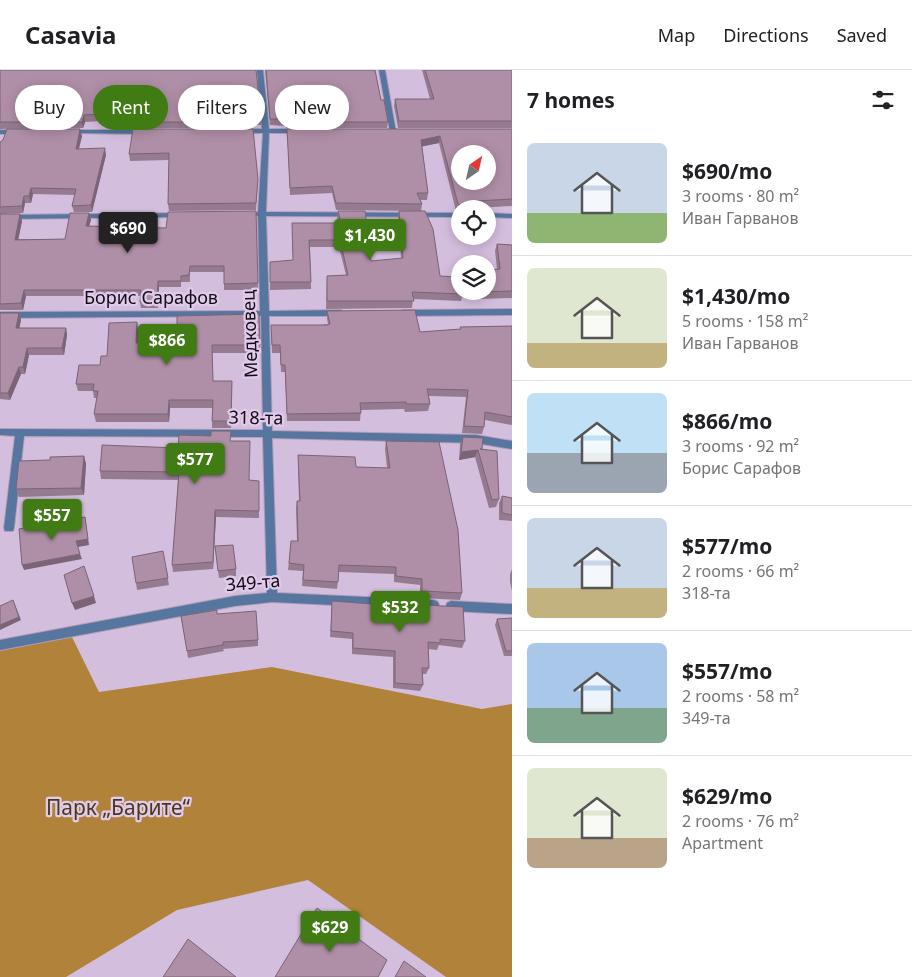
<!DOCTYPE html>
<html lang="en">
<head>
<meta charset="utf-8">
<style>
	body { margin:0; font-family:"Noto Sans",sans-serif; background:#f6f6f6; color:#202124; height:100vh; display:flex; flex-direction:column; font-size:19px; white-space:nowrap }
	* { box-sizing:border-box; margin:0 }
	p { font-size:16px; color:#757577 }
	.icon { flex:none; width:28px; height:28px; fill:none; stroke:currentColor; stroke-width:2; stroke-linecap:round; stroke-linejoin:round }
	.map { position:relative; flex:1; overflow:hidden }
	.sheet { display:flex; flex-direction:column; background:#fff; width:400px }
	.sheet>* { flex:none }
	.guide { position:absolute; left:15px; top:15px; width:421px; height:45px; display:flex; gap:10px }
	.needle { width:32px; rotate:34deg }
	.tools { position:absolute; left:451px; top:75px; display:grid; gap:10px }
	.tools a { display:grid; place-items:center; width:45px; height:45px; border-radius:50%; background:#fff; box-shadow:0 2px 12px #0003; font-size:25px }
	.price { position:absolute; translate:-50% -42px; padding:0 11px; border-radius:5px; background:#417b13; color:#fff; font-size:16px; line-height:32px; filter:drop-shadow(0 1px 2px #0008) }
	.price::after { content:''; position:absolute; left:50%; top:30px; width:15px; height:11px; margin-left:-8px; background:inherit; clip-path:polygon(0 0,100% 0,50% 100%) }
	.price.on { background:#222; color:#fff }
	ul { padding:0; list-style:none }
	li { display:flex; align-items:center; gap:15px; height:125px; padding:0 15px }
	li+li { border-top:1px solid #e0e0e0 }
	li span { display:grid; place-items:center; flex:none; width:140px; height:100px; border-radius:8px; color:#555 }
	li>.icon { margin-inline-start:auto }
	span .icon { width:60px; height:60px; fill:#fffc; stroke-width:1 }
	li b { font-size:21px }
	h2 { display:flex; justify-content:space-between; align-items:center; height:60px; padding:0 15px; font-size:21px }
	.chip { padding:0 18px; border-radius:22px; background:#fff; box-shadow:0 2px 12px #0003; font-size:18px; line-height:45px }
	.chip.on { background:#417b13; color:#fff }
	header { display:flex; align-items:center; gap:30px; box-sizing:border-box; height:70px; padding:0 25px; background:#fff; border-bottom:1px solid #e0e0e0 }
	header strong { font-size:24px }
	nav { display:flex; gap:28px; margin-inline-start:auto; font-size:18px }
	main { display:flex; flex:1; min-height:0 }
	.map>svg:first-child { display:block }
	.forest { fill:#b0823a }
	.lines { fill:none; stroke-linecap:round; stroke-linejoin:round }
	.street-casing { stroke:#b19eba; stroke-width:2 }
	.street { fill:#56759f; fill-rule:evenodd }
	.wall { fill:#967b90 }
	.shaded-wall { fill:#7a6475 }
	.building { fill:#af8fa7; stroke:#7a6475; fill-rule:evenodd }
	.labels { text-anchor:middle; stroke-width:4.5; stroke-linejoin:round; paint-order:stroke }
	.street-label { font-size:18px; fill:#130b16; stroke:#e1cbeb }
	.near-park-label { font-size:21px; fill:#4c3819; stroke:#e1cbeb }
</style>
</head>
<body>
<header>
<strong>Casavia</strong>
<nav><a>Map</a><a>Directions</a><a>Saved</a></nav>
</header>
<main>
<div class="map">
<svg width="512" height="907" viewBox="0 0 512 907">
	<rect width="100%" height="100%" fill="#d4bede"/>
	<path class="forest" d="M70,563L99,622L272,597L482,639L512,634V907H446L308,810L177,840L66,907H0V575Z"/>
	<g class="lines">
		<g class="street-casing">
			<path id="street" d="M257,0H263L269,59H299L302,61L299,63H269L266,142L460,143V147L266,146L269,241L341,240L345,243L341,246H269L272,361L476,365L512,371V379L476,373L272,368L277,523L434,530L438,532L439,535L438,538L434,540L272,532L235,536L0,580V570L235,526L267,523L263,367L24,366L14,458L13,461H5L4,458L15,366L0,365V359L263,360L261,246L0,248V242L260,241L258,146L252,144L258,142L263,63H241L238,61L241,59H262Z
				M379,0H385L396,62L393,64L390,62Z
				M0,60H19L22,62L19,64H0Z
				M68,60H146L149,62L146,64L66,63V61Z
				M181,143L185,145L184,147L0,149V145Z
				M488,143L512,144V148L488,147Z
				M512,239V245L403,246L399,243L403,240Z
				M451,531L512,534V544L451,541L447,539L446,536L447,533Z"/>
		</g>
		<use href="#street" class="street"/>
	</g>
	<path class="wall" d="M0,0L261,48V55H253V58H135V49L85,52L83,58L0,59Z
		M265,0H375L381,30L388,52L387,58H286V56L270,55Z
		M422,0H512V58H398L394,36L395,29H430Z
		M253,59L258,109L256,140L169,141L168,134L169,90L130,91L129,84Z
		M287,59H512V136L478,138V139H460V156L458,149L460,142L456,141L439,73L422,76L428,123L427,130H420L422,134L421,141L336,140L332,123L290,125Z
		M82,66L79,79L106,85L92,142H74L72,136L75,125L33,124L31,133H25L23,143L0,144V72Z
		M256,141L258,220H224V202H190V212H181V217H159L158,238H141L140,232V226H26L23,240H0V144H20L22,151L18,169H65L89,143L91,150L89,156L166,158Z
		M338,141L371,191L401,188L398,149L399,141L440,206L463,224L461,231L413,229L412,238L326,239L327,206L346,205L339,177H310L311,212V219L270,220V199L293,190L292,153H338L337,148Z
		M462,166H485L483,171H464Z
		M497,174L512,175V228L480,229L477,221H488L497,199L495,181Z
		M327,241L420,262L460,259V257L512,256V355L485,350L484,357L482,364L462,363L466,327L429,326L430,334L428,341L405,342L404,339L361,340L360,351H287L285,302H281L280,283H272L271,262L328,254L327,249Z
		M0,243H19L21,250L19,258H66L67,265L64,285H29L25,304H21L10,330L0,329Z
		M259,244L260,283H212L213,311H232L231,358H212V338H170L169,352H96L94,344L97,328H94L93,321H78L76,314L100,295L137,252L138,260V273L177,271Z
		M463,367L482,379L499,429L496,437L489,438L475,387L459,390L460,374Z
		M231,371L249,410L259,411V448L216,447L213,499L173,502L172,495L178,410L101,409L100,401L178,378Z
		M386,371L462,523L460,530L420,528V515L394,512V504L339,502L337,519L302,516L303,501L288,500L291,471H297L296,438L297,431H299L298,392V385L356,397L387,398L385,379Z
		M84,386L86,394L84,425L19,427L16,419L50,390Z
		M502,426L512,428V451L499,450V433Z
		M215,476L236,499V506L219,508Z
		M163,481L169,515L137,520L136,513Z
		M512,499V521L510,512V504Z
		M332,531L372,537L421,541L423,535L465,571L462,578L439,575L437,580L428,579L429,598L426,604H422L423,615L420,621L393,618V587L352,584V569L330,567Z
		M217,544L258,570V576L223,579L224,581L188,588L181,546Z
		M512,548V586H504L495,555L497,549Z"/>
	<path class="shaded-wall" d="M84,45L85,52L83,58L82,52Z
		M80,59L82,66L77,85L76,79Z
		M440,66L439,73L420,77L421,70Z
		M105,78L106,85L92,142L91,135Z
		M31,118L33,124L31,133L29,126Z
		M24,126L25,133L23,143L22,136Z
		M89,143L91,150L87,163L86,156Z
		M20,144L22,151L17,176L15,170Z
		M158,211L159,217L158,238L157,232Z
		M24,220L26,226L23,240L21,233Z
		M19,243L21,250L18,265L16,258Z
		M137,252L138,260V280L136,273Z
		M66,258L67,265L64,285L62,278Z
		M27,278L29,285L25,304L23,297Z
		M19,297L21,304L10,330L8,323Z
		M169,330L170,338L169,352L168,344Z
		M478,380L475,387L459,390L461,382Z
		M84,386L86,394L84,425L81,418Z
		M215,440L216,447L213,499V492Z
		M85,447L86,453L89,475L78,477L76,471Z
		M80,484L82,489L24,500L22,495Z
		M94,526L96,533L75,540L72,533Z
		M13,530L21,550L0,560V555Z"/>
	<path class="building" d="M0,0H256L261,48H252L253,52H134L136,42L84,45L82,52H0Z
		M266,0H375L381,30H384L388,52H287L286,49H270Z
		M425,0H512V51H399L395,29H434Z
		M7,59H80L76,79L105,78L91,135L72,136L76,119L31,118L29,126H24L22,136L0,137V72L3,70Z
		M133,59H253L258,109L256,133L168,134L169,83L129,84Z
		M287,59H512V129L476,131L478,139H463L464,136L458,134L440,66L421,70L428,123H417L422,134L336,133L332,116L290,118ZM460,84H488V111H460Z
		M256,141L258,213L224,214V196H190L189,205L181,206V211H158L157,232H140L141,220H24L21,233L0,234V144H20L15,170L65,169L70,143H89L86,156L166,158L168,142Z
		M338,141H365L371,191L403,188L399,141H425L433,159L440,206L455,207L460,218V221H462L463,224L412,222L414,231H327V206L348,205L340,170H309L311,212H270V192L293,190L292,153H341Z
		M497,174L512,175V221L482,222L481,221H488V200L500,199Z
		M415,240L420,262L461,259L460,257L512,256V347L485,342L484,357L464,356L468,320L427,319L430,334H406V332L360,333L361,343L287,344L285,295H281L280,275H272L271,255H327L330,254L327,241Z
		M0,243H19L16,258H66L62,278H27L23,297H19L8,323H0Z
		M259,244L260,275H212L213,311H232L231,351H212L213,330H169L168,344H94L98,321H93L94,314H76L79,295H100L101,286H107L109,253L137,252L136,273L177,271V246Z
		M211,361H231L230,371H250L249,410L259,411V441L215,440L213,492L172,495L179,402L100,401L102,375L178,378L179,365L211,366Z
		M463,367L483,368L482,379H480L497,381L499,429L492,430L478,380L461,382Z
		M386,371L439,372L458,460L462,523L422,521V509L396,506V497L339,495L338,512L303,510L304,495L289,493L291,471H298L297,431H300L298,385L355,387L356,397L390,398Z
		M84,386L81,418L16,419L19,391L50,390V387Z
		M502,426L512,428V445L502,443Z
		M85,447L88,469L76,471L80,484L22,495L19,459Z
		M233,475L236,499L218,501L215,476Z
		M163,481L168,508L136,513L132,487Z
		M84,496L94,526L72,533L64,505Z
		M13,530L19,547L0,555V536Z
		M332,531L372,534V537L423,541V535L463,537L465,571L440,569V573L428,572L429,598H422L423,615L395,613V581L353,578V563L331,561Z
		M217,540V544L256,541L258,570L223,572V575L187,581L181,546Z
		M512,548V581H506L497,549Z
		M317,838L387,890L378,907H275Z
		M188,869L236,907H163Z
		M404,891L426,907H395Z"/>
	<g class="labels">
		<g class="street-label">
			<text x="151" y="234">Борис Сарафов</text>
			<text transform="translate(250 264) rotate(-92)" y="6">Медковец</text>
			<text transform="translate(256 348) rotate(1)" y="6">318-та</text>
			<text transform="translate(253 513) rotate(-5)" y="6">349-та</text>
		</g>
		<g class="near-park-label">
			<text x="118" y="745">Парк „Барите“</text>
		</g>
	</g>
</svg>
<div class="tools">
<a><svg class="needle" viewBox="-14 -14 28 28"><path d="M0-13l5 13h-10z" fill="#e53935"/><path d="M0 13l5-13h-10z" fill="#757577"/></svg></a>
<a><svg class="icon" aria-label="locate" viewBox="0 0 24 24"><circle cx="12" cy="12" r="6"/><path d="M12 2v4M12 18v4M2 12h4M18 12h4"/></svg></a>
<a><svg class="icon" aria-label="layers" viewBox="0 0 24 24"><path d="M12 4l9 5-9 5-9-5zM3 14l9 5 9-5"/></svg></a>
</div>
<b class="price on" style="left:128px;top:184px">$690</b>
<b class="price" style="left:370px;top:191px">$1,430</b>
<b class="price" style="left:167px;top:296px">$866</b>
<b class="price" style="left:195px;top:415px">$577</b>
<b class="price" style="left:52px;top:471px">$557</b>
<b class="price" style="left:400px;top:563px">$532</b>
<b class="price" style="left:330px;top:883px">$629</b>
<div class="guide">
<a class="chip">Buy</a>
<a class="chip on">Rent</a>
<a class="chip">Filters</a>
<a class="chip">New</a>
</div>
</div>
<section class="sheet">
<h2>7 homes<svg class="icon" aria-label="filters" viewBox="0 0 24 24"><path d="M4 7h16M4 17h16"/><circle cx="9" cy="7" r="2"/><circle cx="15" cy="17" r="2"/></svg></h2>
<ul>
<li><span style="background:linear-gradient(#c9d6e8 70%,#8fb573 0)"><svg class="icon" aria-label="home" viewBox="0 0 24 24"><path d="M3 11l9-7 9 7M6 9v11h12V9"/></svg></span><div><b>$690/mo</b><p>3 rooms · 80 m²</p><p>Иван Гарванов</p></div></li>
<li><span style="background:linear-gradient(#dfe7d0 75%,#c2b280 0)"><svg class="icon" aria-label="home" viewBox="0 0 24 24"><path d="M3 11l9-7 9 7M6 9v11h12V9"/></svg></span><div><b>$1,430/mo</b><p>5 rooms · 158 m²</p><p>Иван Гарванов</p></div></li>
<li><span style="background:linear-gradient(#bfe0f5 60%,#9aa5b1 0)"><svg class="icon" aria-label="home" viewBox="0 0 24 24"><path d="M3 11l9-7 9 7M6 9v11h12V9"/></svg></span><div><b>$866/mo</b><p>3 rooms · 92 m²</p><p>Борис Сарафов</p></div></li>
<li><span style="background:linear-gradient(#c9d6e8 70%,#c2b280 0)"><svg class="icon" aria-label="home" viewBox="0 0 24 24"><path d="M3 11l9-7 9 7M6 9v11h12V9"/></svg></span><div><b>$577/mo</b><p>2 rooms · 66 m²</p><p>318-та</p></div></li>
<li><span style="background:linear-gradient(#a9c7e8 65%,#7fa58c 0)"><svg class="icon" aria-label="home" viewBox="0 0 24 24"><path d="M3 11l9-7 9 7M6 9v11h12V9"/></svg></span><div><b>$557/mo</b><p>2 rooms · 58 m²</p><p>349-та</p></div></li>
<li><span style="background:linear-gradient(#dfe7d0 70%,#b9a48a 0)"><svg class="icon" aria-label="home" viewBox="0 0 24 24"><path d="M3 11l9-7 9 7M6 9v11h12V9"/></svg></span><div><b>$629/mo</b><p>2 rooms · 76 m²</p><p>Apartment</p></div></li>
</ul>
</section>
</main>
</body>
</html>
